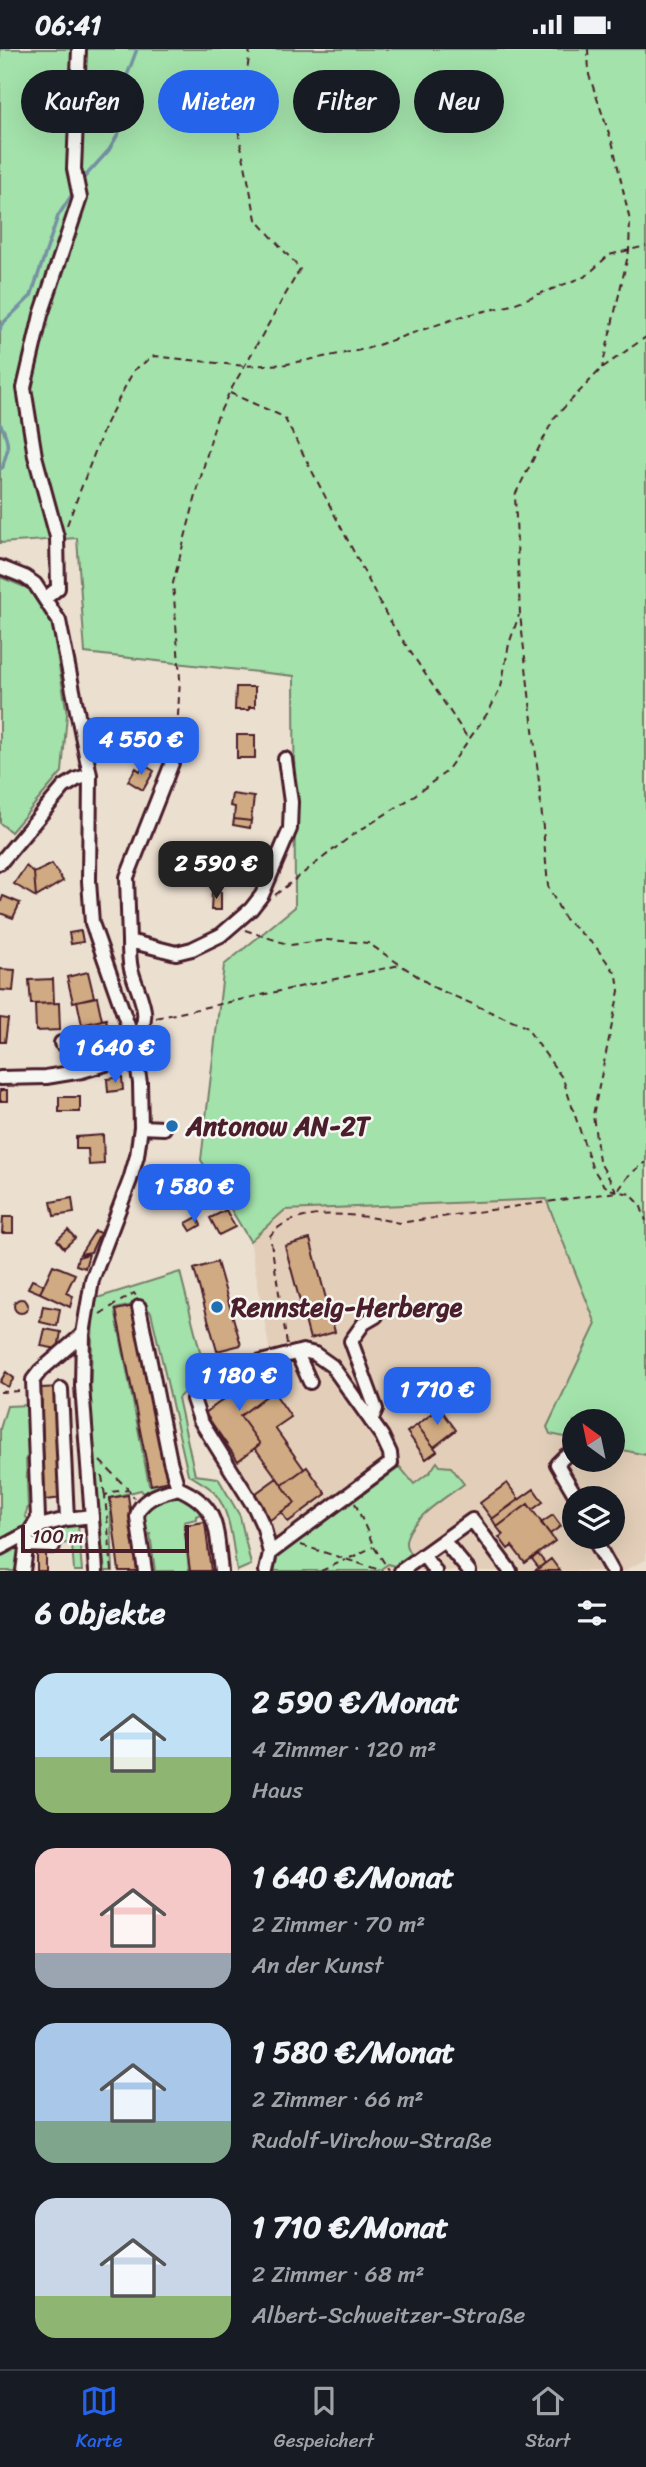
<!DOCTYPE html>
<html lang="de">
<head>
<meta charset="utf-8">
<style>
	body { margin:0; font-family:Sriracha,sans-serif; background:#20242c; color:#f1f3f6; height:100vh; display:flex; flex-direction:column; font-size:26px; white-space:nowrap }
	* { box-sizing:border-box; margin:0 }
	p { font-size:23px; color:#9ea1a6 }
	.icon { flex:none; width:38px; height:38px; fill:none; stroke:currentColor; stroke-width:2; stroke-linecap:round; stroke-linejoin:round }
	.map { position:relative; height:1522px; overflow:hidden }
	.details { display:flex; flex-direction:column; background:#171b24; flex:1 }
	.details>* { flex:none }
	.guide { position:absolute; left:21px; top:21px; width:606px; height:63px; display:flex; gap:14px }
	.needle { width:46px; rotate:327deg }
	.controls { position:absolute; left:562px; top:1360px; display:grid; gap:14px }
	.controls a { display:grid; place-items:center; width:63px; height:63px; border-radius:50%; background:#171b24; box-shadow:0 7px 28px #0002; font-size:35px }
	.scale { position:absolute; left:21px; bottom:18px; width:168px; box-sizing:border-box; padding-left:7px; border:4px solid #4a1f2b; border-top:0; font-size:19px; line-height:24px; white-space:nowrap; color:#4a1f2b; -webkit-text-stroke:5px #f6f6f2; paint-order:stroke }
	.price { position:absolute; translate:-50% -60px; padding:0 16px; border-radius:14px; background:#2563eb; color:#fff; font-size:23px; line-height:46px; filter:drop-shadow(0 2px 4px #0008) }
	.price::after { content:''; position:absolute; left:50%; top:42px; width:21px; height:16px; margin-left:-10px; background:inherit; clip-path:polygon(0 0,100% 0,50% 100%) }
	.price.selected { background:#222; color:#fff }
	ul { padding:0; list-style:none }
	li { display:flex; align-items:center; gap:21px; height:175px; padding:0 35px }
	li span { display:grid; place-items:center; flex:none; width:196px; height:140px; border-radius:21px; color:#555 }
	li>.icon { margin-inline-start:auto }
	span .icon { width:84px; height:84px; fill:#fffc; stroke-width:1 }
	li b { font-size:30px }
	h2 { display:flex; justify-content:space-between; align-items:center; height:84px; padding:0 35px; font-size:30px }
	.chip { padding:0 24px; border-radius:32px; background:#171b24; box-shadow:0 7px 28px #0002; font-size:24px; line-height:63px }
	.chip.selected { background:#2563eb; color:#fff }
	.status { display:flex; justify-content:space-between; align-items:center; height:49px; padding:0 35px; background:#171b24; direction:ltr }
	.status svg { height:19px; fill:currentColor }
	.menu { display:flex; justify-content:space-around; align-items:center; height:98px; border-top:2px solid #363941; background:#171b24; font-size:19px; color:#9ea1a6 }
	.menu a { display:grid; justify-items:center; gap:4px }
	.menu .selected { color:#2563eb }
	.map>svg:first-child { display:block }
	.built { fill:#e3cfb9; fill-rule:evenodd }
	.green { fill:#a3e2ab; stroke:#76806b; stroke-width:2 }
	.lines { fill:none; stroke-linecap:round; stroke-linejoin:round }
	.stream { stroke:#7592a2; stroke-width:3.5 }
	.building { fill:#d0aa82; stroke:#4a1f2b; stroke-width:2 }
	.minor-casing { stroke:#4a1f2b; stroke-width:18 }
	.path { stroke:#4a1f2b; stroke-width:2; stroke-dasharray:7 5; stroke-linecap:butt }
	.minor { stroke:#f6f6f2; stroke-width:12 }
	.poi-dot { fill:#1f6fb2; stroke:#f6f6f2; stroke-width:2.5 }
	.labels { text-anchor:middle; stroke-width:5; stroke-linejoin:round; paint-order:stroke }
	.poi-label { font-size:26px; font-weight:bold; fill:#4a1f2b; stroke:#f6f6f2; text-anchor:start }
</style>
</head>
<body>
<div class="status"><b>06:41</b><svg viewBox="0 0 49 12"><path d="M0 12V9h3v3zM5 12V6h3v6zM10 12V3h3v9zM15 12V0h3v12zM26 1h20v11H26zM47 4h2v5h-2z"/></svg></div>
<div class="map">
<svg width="646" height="1522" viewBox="0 0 646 1522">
	<rect width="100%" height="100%" fill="#ebdfd0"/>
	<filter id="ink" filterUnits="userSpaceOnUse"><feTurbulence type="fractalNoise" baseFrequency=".0143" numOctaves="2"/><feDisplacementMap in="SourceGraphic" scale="14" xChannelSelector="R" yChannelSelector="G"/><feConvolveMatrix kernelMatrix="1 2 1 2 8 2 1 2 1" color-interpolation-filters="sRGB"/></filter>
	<g filter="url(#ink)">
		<path class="built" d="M546,1150L596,1275L547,1378L551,1385L574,1390V1410H612L613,1399L646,1406V1511L627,1520V1522H264L268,1506L263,1480L198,1372L196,1335L271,1309L250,1192L285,1161ZM574,1449H612V1488H574Z"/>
		<path class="green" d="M0,0H646V1406L613,1399L612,1372H574V1390L550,1385L547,1378L596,1275L546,1150L285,1161L250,1192L201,1111L224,916L295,858L294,627L85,604L77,489L0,494Z
			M0,528L32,541L52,575L67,665L62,723L11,783L0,774Z
			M180,1223L205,1322L178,1349L195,1426L218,1429L240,1467L251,1516L237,1522C232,1495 232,1462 212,1441C205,1435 195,1430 188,1425L151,1263L136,1255L115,1260L149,1436L172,1433L147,1449L141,1441L110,1449L113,1522H105L89,1379L93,1267L97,1249Z
			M29,1356L31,1410L26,1409L28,1458L25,1467L31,1473L0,1494V1380L7,1357Z
			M437,1413L440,1417L451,1418L464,1435C448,1447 413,1468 407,1488C404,1496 408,1501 412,1508L398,1518L388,1515L378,1522H273L276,1509L400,1418L414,1435L430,1423Z
			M176,1445L189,1448L205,1463L196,1467V1470L184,1473L189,1522H155L150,1485L143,1486C141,1456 149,1454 176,1445Z
			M73,1475L78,1476L82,1522H74L72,1494L53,1495L37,1491L44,1482Z
			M15,1497L20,1499L19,1522H0V1504Z"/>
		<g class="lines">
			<path class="stream" d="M81,132L109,101L132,61L125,32L137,0
				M0,282L1,276L31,247L58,167L75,141
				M0,375C5,382 10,397 6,406C5,410 3,414 3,418L0,420"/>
		</g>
		<path class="building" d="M236,638H255V658H249V661H235Z
			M237,686H255V709H237Z
			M144,716L154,722L143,741L128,732L136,719L140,722Z
			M232,745L254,748L251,772L234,770L235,758L230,757Z
			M234,770L251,772L250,779L233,776Z
			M52,815L63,832L36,848L34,824Z
			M26,817L34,824L36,848L14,835Z
			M212,842L221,843V861H211Z
			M3,847L20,854L13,869L0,864V855Z
			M81,882L83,893L71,895L69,884Z
			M0,920L15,921L13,942L0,941Z
			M88,923L94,948L73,953L67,928Z
			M53,930L54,954L31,955L29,931Z
			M97,948L102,971L82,976L77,952Z
			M59,954L60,981L36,982L35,955Z
			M0,969L8,970L5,993H0Z
			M106,970L112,998L93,1002L86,975Z
			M122,1028L123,1041L108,1043L107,1030Z
			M0,1041H7V1052H0Z
			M59,1048H80V1063H59Z
			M103,1086L104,1115L89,1116L88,1100H76V1088Z
			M191,1124L197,1135L187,1140L181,1129Z
			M72,1149L74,1164L54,1167L51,1153Z
			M226,1161L235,1178L219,1186L210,1169Z
			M3,1168H13V1184H2Z
			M197,1168L201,1176L191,1182L186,1174Z
			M68,1181L75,1189L64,1199L57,1191Z
			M95,1182L100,1184L91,1203L80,1205Z
			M310,1190L335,1283L310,1290L285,1197Z
			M89,1205L85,1219L76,1216L78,1208Z
			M217,1213L241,1296L217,1302L194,1220Z
			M53,1216L75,1225L66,1244L73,1247L70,1258L40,1244Z
			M32,1231L44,1236L40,1244L28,1239Z
			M14 1257a7 7 0 1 1 14 0a7 7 0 1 1-14 0Z
			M43,1257L60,1260L57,1277L40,1273Z
			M134,1257L169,1432L151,1436L116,1261Z
			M45,1280L61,1283L58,1300L41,1297Z
			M258,1321L273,1342L240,1367L260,1395L238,1412L205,1364L228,1347L224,1342L251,1322Z
			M6,1323L14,1329L8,1338L0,1333Z
			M60,1338L63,1449L45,1451L41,1339Z
			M273,1342L291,1368L275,1379L304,1420L282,1436L255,1399L260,1395L240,1367Z
			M440,1359L456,1381L434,1398L417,1376Z
			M417,1376L437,1402L426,1410L407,1383Z
			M307,1418L326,1445L288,1473L281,1463L295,1454L282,1436Z
			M277,1429L295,1454L270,1471L252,1447Z
			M507,1434L519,1450L492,1470L480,1454Z
			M534,1440L543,1453L532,1461L528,1455L497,1478L492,1470Z
			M128,1446L138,1522H119L110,1449Z
			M528,1455L555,1492L525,1514L512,1497L508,1500L499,1488L503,1486L497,1478Z
			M553,1466L561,1477L550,1485L541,1474Z
			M205,1473L211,1522H190L184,1476Z
			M37,1500H46V1522H37Z
			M538,1505L545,1514L539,1519L532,1510Z
			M551,1510L560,1522H534L539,1519Z"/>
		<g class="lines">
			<g class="minor-casing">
				<path id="minor" d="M0,518L25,528L35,535L59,572L90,726L89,832L92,874L133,991L140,1034L141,1078L137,1107L130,1131L92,1231L83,1285L82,1337L96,1522
					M46,549L58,539L57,488L35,407L24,339L41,266L80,149L74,120L79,0
					M0,814L64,738L77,730L90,726
					M129,892L127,828L172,714
					M133,991C156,968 138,947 131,920C129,911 129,901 129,892L176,904L192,900L221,886L251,860L262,846L290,780L291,753L285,710
					M61,994C76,996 78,1009 82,1022
					M0,1029L46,1028L82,1022L136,1006
					M141,1078L164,1079
					M139,1258L170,1412L178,1439C161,1444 139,1450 137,1468L145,1522
					M297,1304L310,1333
					M61,1340L67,1470L92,1467
					M371,1372L376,1360L351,1292L364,1274L376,1267
					M565,1407L557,1415L577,1449
					M178,1439C220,1457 216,1481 221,1522
					M593,1488L612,1522
					M444,1492L469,1522
					M26,1496L53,1497
					M0,1499L43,1476L67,1470
					M423,1506L435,1522
					M23,1522L28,1485L38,1470L33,1331L40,1322L83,1285
					M266,1522L270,1504L264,1479L255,1459L200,1371L193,1350L197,1336L212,1326L303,1302L315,1305L332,1317L382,1387L390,1404L391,1414L270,1504
					M401,1522L472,1471L510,1522"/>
			</g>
			<path class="path" d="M588,0L589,26L613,96L630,172L629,202L602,319
				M230,344L284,368L388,569L469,691
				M67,476L106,374L134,321L154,307L245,317L287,315L366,300L463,267L508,257L586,227L609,206L646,197
				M176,703L180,629L173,534L216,371L229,344L300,220L256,170L239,87L250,0
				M275,846L351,787L408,751L446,723L489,662L501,638L509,595L519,566
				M245,881L290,896L327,891L368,894L435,939L526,978L563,1030L592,1118L603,1135L609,1140L630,1145L640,1155L646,1172
				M156,969L400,916
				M617,1143L599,1112L593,1066L619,942L617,926L595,897L564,869L548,837L539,733L520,565L515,446L554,369L602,319L646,288
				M100,1265L134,1244L136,1247
				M287,1295L270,1187C293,1155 366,1166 399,1174L617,1143L630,1125L646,1113
				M0,1343L20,1342
				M100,1412L128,1440
				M102,1427L105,1447
				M355,1454L374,1498L389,1521
				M301,1496L383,1522
				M350,1509L373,1498
				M112,1522L105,1447L110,1443L129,1441L134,1449
				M321,1522L345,1511"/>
			<use href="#minor" class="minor"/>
		</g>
	</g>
	<g class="poi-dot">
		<circle cx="172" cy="1077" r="7"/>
		<circle cx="217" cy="1258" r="7"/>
	</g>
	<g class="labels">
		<g class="poi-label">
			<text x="186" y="1086">Antonow AN-2T</text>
			<text x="231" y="1267">Rennsteig-Herberge</text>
		</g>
	</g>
</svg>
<div class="controls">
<a><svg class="needle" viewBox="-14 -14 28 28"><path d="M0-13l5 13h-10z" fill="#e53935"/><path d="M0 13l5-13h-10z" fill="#9ea1a6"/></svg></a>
<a><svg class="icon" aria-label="layers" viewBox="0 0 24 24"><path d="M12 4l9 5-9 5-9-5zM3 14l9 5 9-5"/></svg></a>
</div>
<div class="scale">100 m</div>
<b class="price" style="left:141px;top:728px">4 550 €</b>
<b class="price selected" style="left:216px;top:852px">2 590 €</b>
<b class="price" style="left:115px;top:1036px">1 640 €</b>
<b class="price" style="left:194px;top:1175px">1 580 €</b>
<b class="price" style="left:239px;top:1364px">1 180 €</b>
<b class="price" style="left:437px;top:1378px">1 710 €</b>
<div class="guide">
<a class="chip">Kaufen</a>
<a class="chip selected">Mieten</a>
<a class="chip">Filter</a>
<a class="chip">Neu</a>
</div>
</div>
<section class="details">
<h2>6 Objekte<svg class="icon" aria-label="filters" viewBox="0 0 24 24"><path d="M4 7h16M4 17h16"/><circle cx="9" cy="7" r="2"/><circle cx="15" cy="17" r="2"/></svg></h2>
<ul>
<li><span style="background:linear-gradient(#bfe0f5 60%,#8fb573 0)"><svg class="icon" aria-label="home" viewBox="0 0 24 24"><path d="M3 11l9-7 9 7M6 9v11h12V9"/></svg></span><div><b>2 590 €/Monat</b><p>4 Zimmer · 120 m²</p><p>Haus</p></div></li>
<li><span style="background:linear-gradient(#f6c9c9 75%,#9aa5b1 0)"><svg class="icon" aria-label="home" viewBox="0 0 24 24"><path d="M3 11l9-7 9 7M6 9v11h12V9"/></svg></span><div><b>1 640 €/Monat</b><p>2 Zimmer · 70 m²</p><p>An der Kunst</p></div></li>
<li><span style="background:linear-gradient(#a9c7e8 70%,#7fa58c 0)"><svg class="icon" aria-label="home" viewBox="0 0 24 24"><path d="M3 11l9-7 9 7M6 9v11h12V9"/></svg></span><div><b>1 580 €/Monat</b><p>2 Zimmer · 66 m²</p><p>Rudolf-Virchow-Straße</p></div></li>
<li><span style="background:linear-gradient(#c9d6e8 70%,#8fb573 0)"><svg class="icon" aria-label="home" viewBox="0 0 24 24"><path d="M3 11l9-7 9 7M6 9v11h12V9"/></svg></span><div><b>1 710 €/Monat</b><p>2 Zimmer · 68 m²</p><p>Albert-Schweitzer-Straße</p></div></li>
</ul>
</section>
<nav class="menu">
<a class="selected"><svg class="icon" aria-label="map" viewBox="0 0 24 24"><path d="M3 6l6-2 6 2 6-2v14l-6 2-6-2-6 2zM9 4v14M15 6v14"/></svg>Karte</a>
<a><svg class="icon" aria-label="saved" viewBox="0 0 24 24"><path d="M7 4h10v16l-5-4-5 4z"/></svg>Gespeichert</a>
<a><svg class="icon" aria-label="home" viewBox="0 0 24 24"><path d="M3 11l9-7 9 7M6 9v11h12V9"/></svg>Start</a>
</nav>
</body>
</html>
